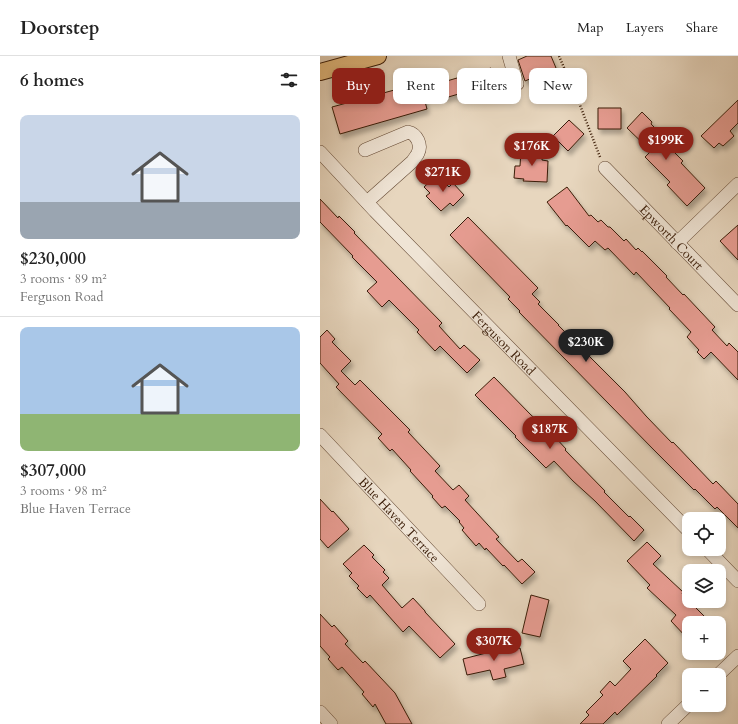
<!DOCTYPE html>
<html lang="en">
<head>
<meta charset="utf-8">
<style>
	body { margin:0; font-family:Cardo,serif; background:#f2f2f2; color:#222; height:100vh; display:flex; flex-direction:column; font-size:15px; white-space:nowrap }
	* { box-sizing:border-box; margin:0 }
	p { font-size:13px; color:#767676 }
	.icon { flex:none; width:22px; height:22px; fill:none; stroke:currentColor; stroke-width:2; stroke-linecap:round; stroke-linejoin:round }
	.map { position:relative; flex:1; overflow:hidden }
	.drawer { display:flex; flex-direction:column; background:#fff; width:320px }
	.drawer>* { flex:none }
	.guide { position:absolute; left:12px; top:12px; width:346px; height:36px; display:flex; gap:8px }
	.fabs { position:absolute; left:362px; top:456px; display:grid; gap:8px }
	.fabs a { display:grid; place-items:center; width:44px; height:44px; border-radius:8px; background:#fff; box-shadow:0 2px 6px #0003; font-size:20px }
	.price { position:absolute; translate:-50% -34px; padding:0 9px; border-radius:14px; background:#8f2418; color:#fff; font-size:13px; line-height:26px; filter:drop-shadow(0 1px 2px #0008) }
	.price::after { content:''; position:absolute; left:50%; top:24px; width:12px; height:9px; margin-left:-6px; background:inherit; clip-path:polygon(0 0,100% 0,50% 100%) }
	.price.selected { background:#222; color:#fff }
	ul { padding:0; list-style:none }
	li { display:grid; align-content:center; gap:8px; height:212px; padding:0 20px }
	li+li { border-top:1px solid #e0e0e0 }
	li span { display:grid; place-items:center; height:124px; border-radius:8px; color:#555 }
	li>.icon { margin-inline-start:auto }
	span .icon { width:72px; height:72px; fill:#fffc; stroke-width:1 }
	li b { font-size:17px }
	h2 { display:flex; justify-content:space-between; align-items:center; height:48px; padding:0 20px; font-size:17px }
	.chip { padding:0 14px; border-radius:8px; background:#fff; box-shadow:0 2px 6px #0003; font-size:14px; line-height:36px }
	.chip.selected { background:#8f2418; color:#fff }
	header { display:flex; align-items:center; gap:24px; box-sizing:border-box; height:56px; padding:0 20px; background:#fff; border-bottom:1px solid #e0e0e0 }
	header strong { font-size:19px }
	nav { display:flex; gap:22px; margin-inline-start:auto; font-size:14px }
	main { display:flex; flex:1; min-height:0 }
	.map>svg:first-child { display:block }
	.building { fill:#e69c91; stroke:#3b1d08; filter:url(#shadow) }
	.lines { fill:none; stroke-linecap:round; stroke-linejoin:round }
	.minor-casing { stroke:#664b36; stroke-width:14 }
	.major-casing { stroke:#3b1d08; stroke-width:18 }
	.path { stroke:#3b1d08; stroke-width:2.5; stroke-dasharray:1 2; stroke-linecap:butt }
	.minor { stroke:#efe4d5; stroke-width:13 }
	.major { stroke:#e4bb7f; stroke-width:16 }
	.labels { text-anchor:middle; stroke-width:3.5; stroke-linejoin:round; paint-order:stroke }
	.street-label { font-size:13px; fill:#3b1d08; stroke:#efe4d5 }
</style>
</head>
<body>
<header>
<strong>Doorstep</strong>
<nav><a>Map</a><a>Layers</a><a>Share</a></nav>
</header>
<main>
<section class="drawer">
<h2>6 homes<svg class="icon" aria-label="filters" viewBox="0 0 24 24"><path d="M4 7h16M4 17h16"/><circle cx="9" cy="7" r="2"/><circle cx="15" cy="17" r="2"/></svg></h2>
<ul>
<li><span style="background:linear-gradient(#c9d6e8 70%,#9aa5b1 0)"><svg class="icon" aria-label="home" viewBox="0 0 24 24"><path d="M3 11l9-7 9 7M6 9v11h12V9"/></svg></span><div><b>$230,000</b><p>3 rooms · 89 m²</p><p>Ferguson Road</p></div></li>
<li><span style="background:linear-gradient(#a9c7e8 70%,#8fb573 0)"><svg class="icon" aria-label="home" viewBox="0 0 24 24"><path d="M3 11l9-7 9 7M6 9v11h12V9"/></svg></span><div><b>$307,000</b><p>3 rooms · 98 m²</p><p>Blue Haven Terrace</p></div></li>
</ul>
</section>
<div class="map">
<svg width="418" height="668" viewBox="0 0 418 668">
	<defs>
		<filter id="shadow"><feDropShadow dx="2.5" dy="4.5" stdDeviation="2" flood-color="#0004"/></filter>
	</defs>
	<rect width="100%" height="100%" fill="#e7d6be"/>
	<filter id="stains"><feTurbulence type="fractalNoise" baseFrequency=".005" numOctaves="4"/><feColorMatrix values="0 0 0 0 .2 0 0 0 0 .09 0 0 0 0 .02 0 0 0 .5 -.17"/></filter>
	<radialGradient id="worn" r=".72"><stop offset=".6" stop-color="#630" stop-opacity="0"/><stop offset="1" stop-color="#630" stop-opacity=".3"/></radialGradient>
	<path class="building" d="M207,0H231L236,12L205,25L198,4Z
		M171,12L174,21L167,24L169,29L125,42L120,27Z
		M100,27L107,53L20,78L12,51Z
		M418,44V67L410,75L414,80L403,90L399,87L394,92L381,80Z
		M278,52H301V73H278Z
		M322,56L332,66L331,68L339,76L336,78L363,105L361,107L385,132L367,150L347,129L350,126L325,101L331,95L307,72Z
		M249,64L264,78L248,95L233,80Z
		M201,94L222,95V104L228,105L227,126L203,125L204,123L194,122L195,110H200Z
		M117,119L129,131L133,127L144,139L133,150L130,147L121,155L106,140L110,137L104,131Z
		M247,131L269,160L271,159L278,166L281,164L288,171H290L304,185L306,183L316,194L318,192L322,196V195L347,220L346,221L363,239L364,238L395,271L392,274L407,290L409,287L418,296V324L391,296L384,303L377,296L379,294L367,281L371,276L349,253L350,252L316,216L314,219L288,192L285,194L275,185L269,191L247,169L246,170L227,146Z
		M0,143L18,162L19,160L35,176L34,177L122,267L119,270L140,293L144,289L160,304L147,317L120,290L115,295L97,276L99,274L69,244L62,251L47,235L57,226L32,201L33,200L0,166Z
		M148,161L218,232L212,238L220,246L218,248L239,269H238L305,336L326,360L352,387L353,386L393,428L396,425L418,448V472L397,451L395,453L375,433L374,434L333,393L199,256L200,255L188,243L190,241L130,179Z
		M418,169V204L400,185Z
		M7,274L15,283L12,286L31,305L21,315L35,329L40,324L90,374L88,376L120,410L115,415L133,434L139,429L149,440L145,444L179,481L176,483L198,506L202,503L215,516L202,528L184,509L183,510L166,492L165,494L159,487L156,490L142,474L144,472L139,466L140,465L125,450L122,452L112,441L113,440L90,415L91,414L72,393L70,395L58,382L62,378L16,331L19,328L0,307V281Z
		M174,321L210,358L235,381L246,393L245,394L285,435L284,436L309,461L310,460L324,474L314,485L275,445L253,425L234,405L226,412L195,381L196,380L155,339Z
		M0,443L12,456L13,455L29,473L8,492L0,483Z
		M327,486L341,500L333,508L363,536L362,538L384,560L377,567H369V584L351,565L356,559L327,532L330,529L307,505Z
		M44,489L54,499L52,501L65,514L63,516L69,522L62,529L82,552L93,542L105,555V556L135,588L120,602L89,570L83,576L50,539L47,542L37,532L39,530L29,520L32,517L23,508Z
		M211,539L229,544L220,581L202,577Z
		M0,558L12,571L14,569L28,585L25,588L43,607L45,605L75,637L92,668H66L55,648L53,651L42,638L44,636L22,611L18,614L8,603L10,601L0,590Z
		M325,583L348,607L336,619L337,620L297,659L295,656L283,668H260L269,659L266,656L283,639L280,636L290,625L295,630L311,613L303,605Z
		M178,590L180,597L200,592L204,608L184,613L186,621L173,624L170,614L147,619L143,603L166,597L165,593Z"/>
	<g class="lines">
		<g class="minor-casing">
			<g id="minor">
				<path d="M177,41L197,28L189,0"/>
				<path d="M45,94L88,76C97,78 102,89 98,97C97,100 94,102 93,105L47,146"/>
				<path id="s1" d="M0,96L55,155L369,475"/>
				<path id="s2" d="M285,112L418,249"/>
				<path d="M357,187L418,128"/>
				<path id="s3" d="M0,379L159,548"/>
				<path d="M387,493L418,525"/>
				<path d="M398,619L418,600"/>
				<path d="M0,656L11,668"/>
				<path d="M348,668L369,648"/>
			</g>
		</g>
		<g class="major-casing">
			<path id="major" d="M0,16L58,0"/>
		</g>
		<path class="path" d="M239,0L258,44L280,101"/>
		<use href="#minor" class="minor"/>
		<use href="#major" class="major"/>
	</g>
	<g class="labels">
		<g class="street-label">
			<text dy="5" stroke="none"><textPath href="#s2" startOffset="96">Epworth Court</textPath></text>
			<text dy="5" stroke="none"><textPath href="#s1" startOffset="265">Ferguson Road</textPath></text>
			<text dy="5" stroke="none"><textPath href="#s3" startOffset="116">Blue Haven Terrace</textPath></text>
		</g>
	</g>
	<rect width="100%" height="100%" filter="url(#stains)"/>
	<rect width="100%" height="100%" fill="url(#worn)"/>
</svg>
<div class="fabs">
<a><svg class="icon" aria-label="locate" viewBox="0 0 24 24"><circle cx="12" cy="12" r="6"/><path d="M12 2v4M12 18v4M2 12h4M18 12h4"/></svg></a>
<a><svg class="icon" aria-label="layers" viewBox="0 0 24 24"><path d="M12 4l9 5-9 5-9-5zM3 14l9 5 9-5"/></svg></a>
<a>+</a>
<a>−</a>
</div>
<b class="price" style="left:346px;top:105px">$199K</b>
<b class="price" style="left:212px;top:111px">$176K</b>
<b class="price" style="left:123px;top:137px">$271K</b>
<b class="price selected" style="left:266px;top:307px">$230K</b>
<b class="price" style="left:230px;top:394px">$187K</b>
<b class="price" style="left:174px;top:606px">$307K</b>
<div class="guide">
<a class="chip selected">Buy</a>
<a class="chip">Rent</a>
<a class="chip">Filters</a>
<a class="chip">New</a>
</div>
</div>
</main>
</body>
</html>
